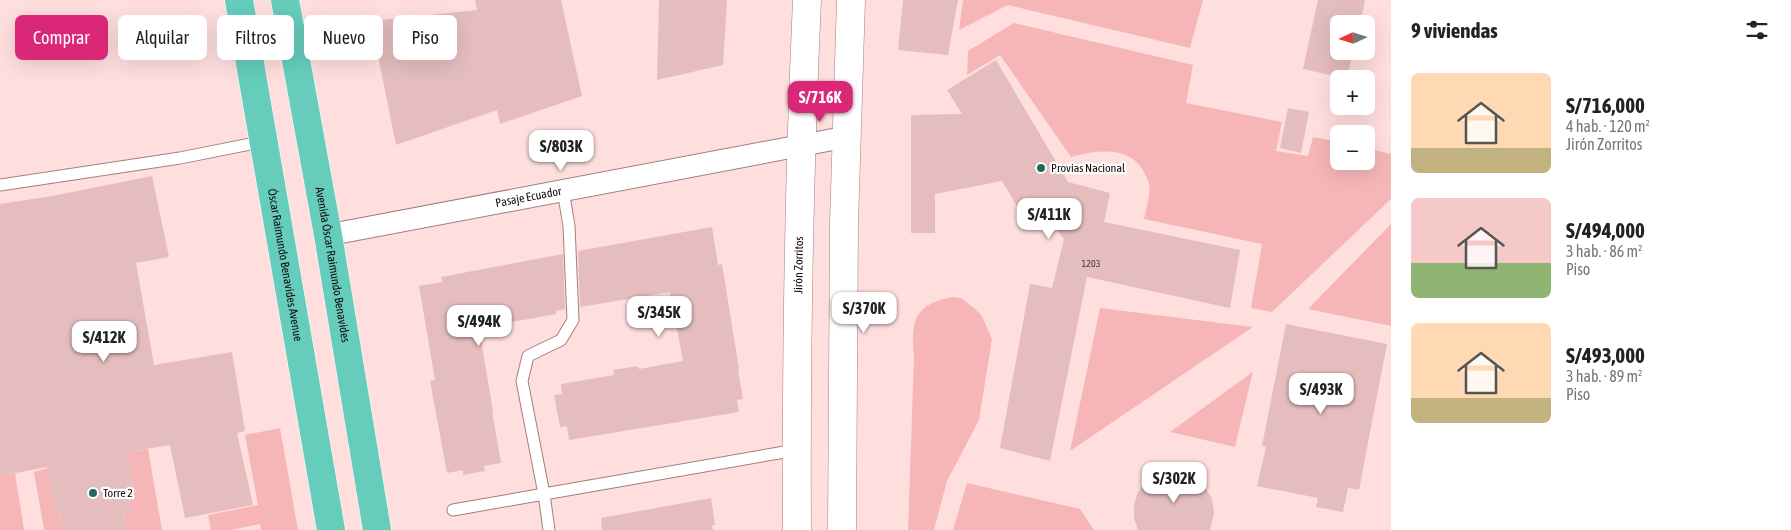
<!DOCTYPE html>
<html lang="es">
<head>
<meta charset="utf-8">
<style>
	body { margin:0; font-family:"Asap Condensed",sans-serif; background:#f2f2f2; color:#222; height:100vh; display:flex; flex-direction:column; font-size:19px; white-space:nowrap }
	* { box-sizing:border-box; margin:0 }
	p { font-size:16px; color:#767676 }
	.icon { flex:none; width:28px; height:28px; fill:none; stroke:currentColor; stroke-width:2; stroke-linecap:round; stroke-linejoin:round }
	.map { position:relative; flex:1; overflow:hidden }
	.details { display:flex; flex-direction:column; background:#fff; width:400px }
	.details>* { flex:none }
	.top-card { position:absolute; left:15px; top:15px; width:475px; height:45px; display:flex; gap:10px }
	.needle { width:32px; rotate:266deg }
	.buttons { position:absolute; left:1330px; top:15px; display:grid; gap:10px }
	.buttons a { display:grid; place-items:center; width:45px; height:45px; border-radius:8px; background:#fff; box-shadow:0 5px 20px #0002; font-size:25px }
	.price { position:absolute; translate:-50% -42px; padding:0 11px; border-radius:10px; background:#fff; color:#222; font-size:16px; line-height:32px; filter:drop-shadow(0 1px 2px #0008) }
	.price::after { content:''; position:absolute; left:50%; top:30px; width:15px; height:11px; margin-left:-8px; background:inherit; clip-path:polygon(0 0,100% 0,50% 100%) }
	.price.active { background:#db2777; color:#fff }
	ul { padding:0; list-style:none }
	li { display:flex; align-items:center; gap:15px; height:125px; padding:0 20px }
	li span { display:grid; place-items:center; flex:none; width:140px; height:100px; border-radius:8px; color:#555 }
	li>.icon { margin-inline-start:auto }
	span .icon { width:60px; height:60px; fill:#fffc; stroke-width:1 }
	li b { font-size:21px }
	h2 { display:flex; justify-content:space-between; align-items:center; height:60px; padding:0 20px; font-size:21px }
	.chip { padding:0 18px; border-radius:8px; background:#fff; box-shadow:0 5px 20px #0002; font-size:18px; line-height:45px }
	.chip.active { background:#db2777; color:#fff }
	main { display:flex; flex:1; min-height:0 }
	.map>svg:first-child { display:block }
	.green { fill:#f6b6b7 }
	.building { fill:#e5bdbe }
	.lines { fill:none; stroke-linecap:round; stroke-linejoin:round }
	.service-casing { stroke:#a37e7f; stroke-width:13 }
	.minor-casing { stroke:#a37e7f; stroke-width:23 }
	.secondary-casing { stroke:#a37e7f; stroke-width:29 }
	.primary-casing { stroke:#fff; stroke-width:29 }
	.service { stroke:#fff; stroke-width:11 }
	.minor { stroke:#fff; stroke-width:21 }
	.secondary { stroke:#fff; stroke-width:28 }
	.primary { stroke:#66cdbd; stroke-width:28 }
	.poi-dot { fill:#226759; stroke:#fff; stroke-width:2 }
	.labels { text-anchor:middle; stroke-width:4.5; stroke-linejoin:round; paint-order:stroke }
	.number-label { font-size:10px; fill:#483536 }
	.poi-label { font-size:12px; fill:#140808; stroke:#fff; text-anchor:start }
	.street-label { font-size:12px; fill:#140808; stroke:#fff }
</style>
</head>
<body>
<main>
<div class="map">
<svg width="1391" height="530" viewBox="0 0 1391 530">
	<rect width="100%" height="100%" fill="#ffdede"/>
	<path class="green" d="M963,0H1203L1190,48L1008,5L959,30Z
		M1014,23L1193,65L1186,103L1282,122L1276,151L1308,156L1313,137L1339,142V161H1366V148L1391,154V199L1272,312L1251,308L1262,244L1144,219C1146,210 1151,193 1149,184C1149,181 1146,177 1145,174C1131,145 1097,150 1071,157L1000,55L967,75L968,51Z
		M1391,224V326L1308,309Z
		M952,297L961,298L973,307L982,316L992,339L979,420L947,481L934,530H908L914,358C911,322 913,305 952,297Z
		M1100,308L1253,327L1070,451Z
		M1253,371L1235,447L1170,432L1254,371Z
		M280,428L298,530H261L260,524L231,530H211L208,515L258,505L245,435Z
		M148,449L162,530H127L123,512L131,510L129,497L134,495L131,474L122,453Z
		M55,466L56,513L60,512L63,526L69,530H44L34,472Z
		M15,473L24,530H0V476Z
		M967,483L1080,509L1094,530H953Z"/>
	<path class="building" d="M475,0H561L582,96L500,124L497,110L396,145L371,21L477,10Z
		M659,0H727L723,65L657,80Z
		M903,0H958L948,55L898,50Z
		M1318,0H1365L1360,24H1339V51H1353L1347,79L1303,69Z
		M996,60L1068,182L1110,193L1104,222L1240,250L1230,308L1087,277L1050,461L1000,448L1030,284L1052,288L1064,239L1042,211L1026,221L1002,181L935,194V233H911V115L962,114L947,90Z
		M1288,108L1309,112L1301,153L1280,148Z
		M152,176L169,257L136,263L154,365L232,352L245,431L237,433L253,505L185,518L170,445L128,452L134,495L129,497L131,511L123,512L127,530H64L60,512L56,514L47,467L0,476V204L52,196Z
		M712,227L718,265L722,264L739,369H738L743,399L737,400L739,412L569,440L567,426L560,427L554,395L562,394L561,384L614,375L613,370L638,366L639,369L683,361L670,292L580,307L578,251Z
		M563,254L565,309L556,311V314L479,328L493,411H492L501,463L484,466L485,471L463,475V470L447,473L430,381L435,380L419,286L442,282L441,277Z
		M1286,324L1387,344L1359,490L1348,488L1343,512L1316,507L1318,498L1257,486L1266,447L1262,446Z
		M1170,471L1183,472L1196,477L1205,487L1212,499L1214,513L1210,530H1138L1134,518V505L1138,492L1146,481L1157,474Z
		M711,498L715,525H712L713,530H602L601,518Z"/>
	<g class="lines">
		<g class="service-casing">
			<path id="service" d="M0,185L180,158L265,141
				M453,510L544,494L522,381L528,356L561,340L573,320L569,226L563,190
				M549,530L544,494L796,450"/>
		</g>
		<g class="minor-casing">
			<g id="minor">
				<path id="s1" d="M328,235L846,137"/>
			</g>
		</g>
		<g class="secondary-casing">
			<g id="secondary">
				<path id="s2" d="M797,530C796,353 799,176 807,0"/>
				<path d="M842,530L844,223L851,0"/>
			</g>
		</g>
		<g class="primary-casing">
			<g id="primary">
				<path id="s3" d="M239,0L331,530"/>
				<path id="s4" d="M285,0L328,235L377,530"/>
			</g>
		</g>
		<use href="#service" class="service"/>
		<use href="#minor" class="minor"/>
		<use href="#secondary" class="secondary"/>
		<use href="#primary" class="primary"/>
	</g>
	<g class="poi-dot">
		<circle cx="1041" cy="168" r="5"/>
		<circle cx="93" cy="493" r="5"/>
	</g>
	<g class="labels">
		<g class="number-label">
			<text x="1091" y="267">1203</text>
		</g>
		<g class="poi-label">
			<text x="1051" y="172">Provias Nacional</text>
			<text x="103" y="497">Torre 2</text>
		</g>
		<g class="street-label">
			<text dy="4" stroke="none"><textPath href="#s1" startOffset="204">Pasaje Ecuador</textPath></text>
			<text dy="4" stroke="none"><textPath href="#s3" startOffset="269">Óscar Raimundo Benavides Avenue</textPath></text>
			<text dy="4" stroke="none"><textPath href="#s4" startOffset="269">Avenida Óscar Raimundo Benavides</textPath></text>
			<text dy="4" stroke="none"><textPath href="#s2" startOffset="265">Jirón Zorritos</textPath></text>
		</g>
	</g>
</svg>
<div class="buttons">
<a><svg class="needle" viewBox="-14 -14 28 28"><path d="M0-13l5 13h-10z" fill="#e53935"/><path d="M0 13l5-13h-10z" fill="#767676"/></svg></a>
<a>+</a>
<a>−</a>
</div>
<b class="price active" style="left:820px;top:123px">S/716K</b>
<b class="price" style="left:561px;top:172px">S/803K</b>
<b class="price" style="left:1049px;top:240px">S/411K</b>
<b class="price" style="left:864px;top:334px">S/370K</b>
<b class="price" style="left:659px;top:338px">S/345K</b>
<b class="price" style="left:479px;top:347px">S/494K</b>
<b class="price" style="left:104px;top:363px">S/412K</b>
<b class="price" style="left:1321px;top:415px">S/493K</b>
<b class="price" style="left:1174px;top:504px">S/302K</b>
<div class="top-card">
<a class="chip active">Comprar</a>
<a class="chip">Alquilar</a>
<a class="chip">Filtros</a>
<a class="chip">Nuevo</a>
<a class="chip">Piso</a>
</div>
</div>
<section class="details">
<h2>9 viviendas<svg class="icon" aria-label="filters" viewBox="0 0 24 24"><path d="M4 7h16M4 17h16"/><circle cx="9" cy="7" r="2"/><circle cx="15" cy="17" r="2"/></svg></h2>
<ul>
<li><span style="background:linear-gradient(#ffd9b3 75%,#c2b280 0)"><svg class="icon" aria-label="home" viewBox="0 0 24 24"><path d="M3 11l9-7 9 7M6 9v11h12V9"/></svg></span><div><b>S/716,000</b><p>4 hab. · 120 m²</p><p>Jirón Zorritos</p></div></li>
<li><span style="background:linear-gradient(#f6c9c9 65%,#8fb573 0)"><svg class="icon" aria-label="home" viewBox="0 0 24 24"><path d="M3 11l9-7 9 7M6 9v11h12V9"/></svg></span><div><b>S/494,000</b><p>3 hab. · 86 m²</p><p>Piso</p></div></li>
<li><span style="background:linear-gradient(#ffd9b3 75%,#c2b280 0)"><svg class="icon" aria-label="home" viewBox="0 0 24 24"><path d="M3 11l9-7 9 7M6 9v11h12V9"/></svg></span><div><b>S/493,000</b><p>3 hab. · 89 m²</p><p>Piso</p></div></li>
</ul>
</section>
</main>
</body>
</html>
